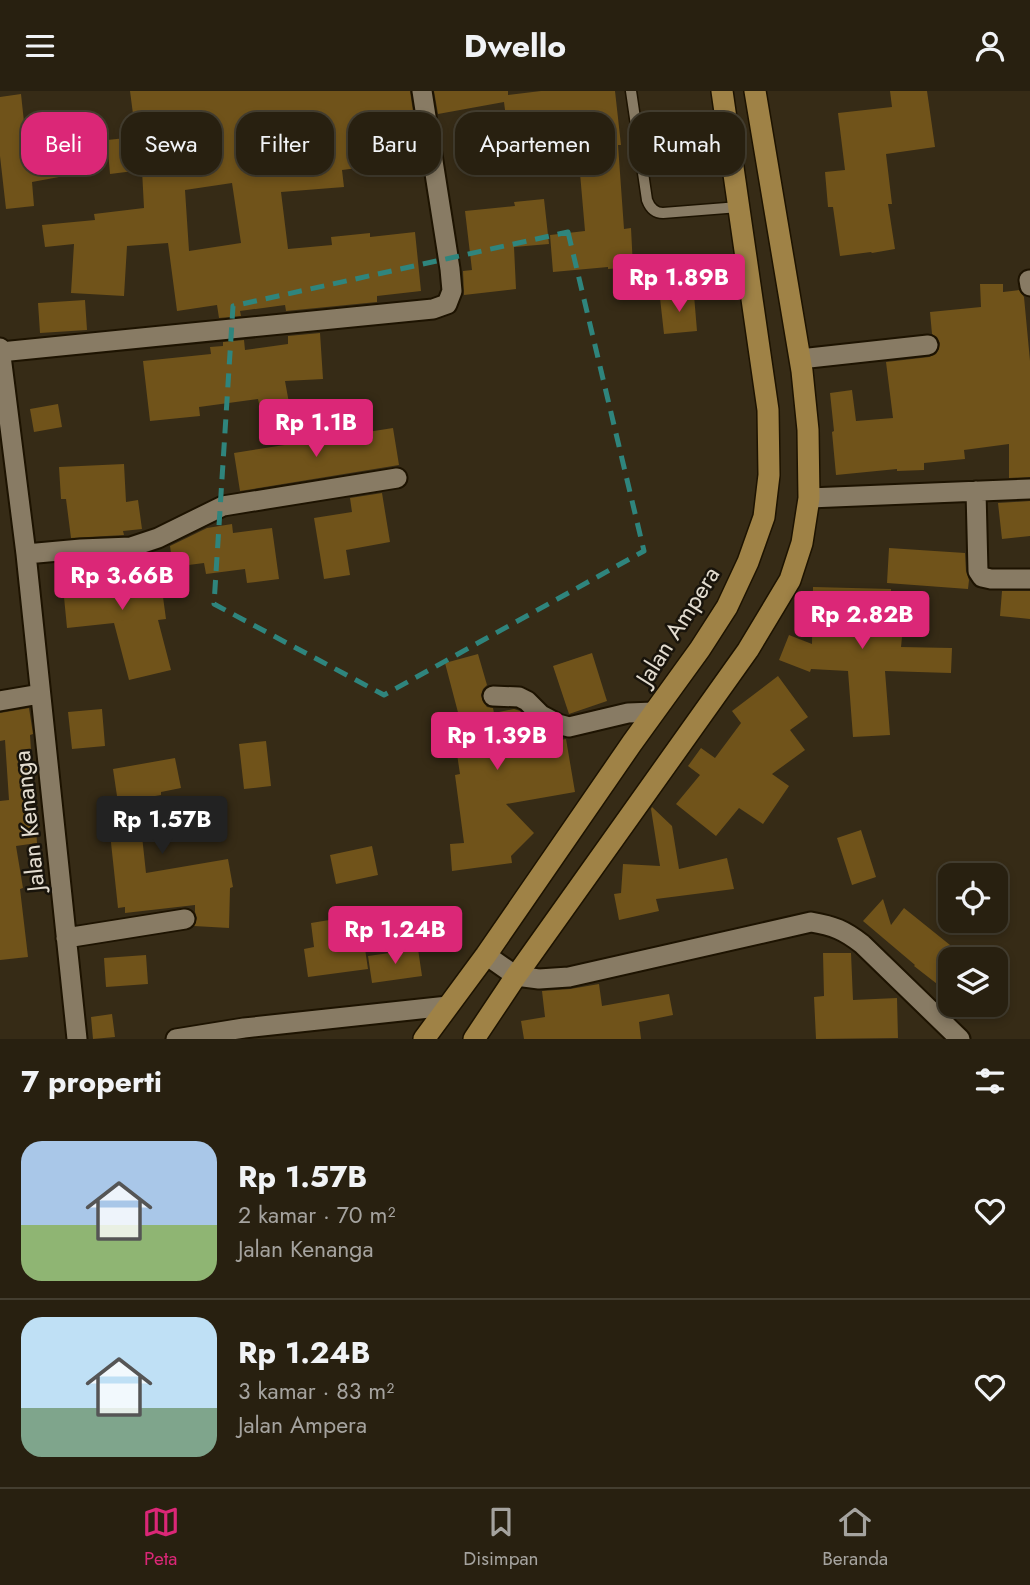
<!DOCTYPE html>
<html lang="id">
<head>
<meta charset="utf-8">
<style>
	body { margin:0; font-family:Jost,sans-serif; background:#342d1e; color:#f1f3f6; height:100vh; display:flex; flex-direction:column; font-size:26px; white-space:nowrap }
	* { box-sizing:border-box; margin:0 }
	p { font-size:23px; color:#a5a39f }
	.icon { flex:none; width:38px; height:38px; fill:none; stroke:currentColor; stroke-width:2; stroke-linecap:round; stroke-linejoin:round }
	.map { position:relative; height:948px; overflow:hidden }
	.details { display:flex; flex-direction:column; background:#282010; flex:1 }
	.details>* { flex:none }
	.guide { position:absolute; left:21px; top:21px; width:989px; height:63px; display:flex; gap:14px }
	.buttons { position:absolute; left:938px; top:772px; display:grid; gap:14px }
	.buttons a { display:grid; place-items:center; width:70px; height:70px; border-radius:14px; background:#282010; box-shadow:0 4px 10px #0003,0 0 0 2px #443e30; font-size:35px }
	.price { position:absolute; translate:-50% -60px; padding:0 16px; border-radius:7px; background:#db2777; color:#fff; font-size:23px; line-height:46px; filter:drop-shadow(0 2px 4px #0008) }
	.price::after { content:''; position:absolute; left:50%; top:42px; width:21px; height:16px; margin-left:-10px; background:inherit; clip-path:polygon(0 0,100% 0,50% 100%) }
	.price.selected { background:#222; color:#fff }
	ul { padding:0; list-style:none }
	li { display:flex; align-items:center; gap:21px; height:175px; padding:0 21px }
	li+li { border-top:2px solid #443e30 }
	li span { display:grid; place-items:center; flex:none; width:196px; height:140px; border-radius:21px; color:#555 }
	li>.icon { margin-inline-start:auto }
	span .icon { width:84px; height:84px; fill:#fffc; stroke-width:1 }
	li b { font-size:30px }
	h2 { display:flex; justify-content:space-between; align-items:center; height:84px; padding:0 21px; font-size:30px }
	.tag { padding:0 24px; border-radius:21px; background:#282010; box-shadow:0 4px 10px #0003,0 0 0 2px #443e30; font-size:24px; line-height:63px }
	.tag.selected { background:#db2777; color:#fff }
	header { display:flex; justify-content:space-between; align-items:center; height:91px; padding:0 21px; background:#282010; font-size:32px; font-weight:700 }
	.menu { display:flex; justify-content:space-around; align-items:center; height:98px; border-top:2px solid #443e30; background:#282010; font-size:19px; color:#a5a39f }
	.menu a { display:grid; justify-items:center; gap:4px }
	.menu .selected { color:#db2777 }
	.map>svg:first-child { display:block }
	.building { fill:#70531a; fill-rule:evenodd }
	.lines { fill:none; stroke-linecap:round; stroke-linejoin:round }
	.service-casing { stroke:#1d1301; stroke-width:13 }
	.minor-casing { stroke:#1d1301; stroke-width:23 }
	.primary-casing { stroke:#1d1301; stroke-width:24 }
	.service { stroke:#887b64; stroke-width:10 }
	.minor { stroke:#887b64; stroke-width:19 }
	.primary { stroke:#9f8246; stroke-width:21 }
	.marked { fill:none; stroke:#2f857d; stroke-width:5; stroke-dasharray:14 9; stroke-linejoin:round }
	.labels { text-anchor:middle; stroke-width:5; stroke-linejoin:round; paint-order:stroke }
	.street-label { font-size:24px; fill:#e3dccf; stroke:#19140b }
</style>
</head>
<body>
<header><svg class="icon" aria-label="menu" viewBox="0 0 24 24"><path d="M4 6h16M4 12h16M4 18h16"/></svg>Dwello<svg class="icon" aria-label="person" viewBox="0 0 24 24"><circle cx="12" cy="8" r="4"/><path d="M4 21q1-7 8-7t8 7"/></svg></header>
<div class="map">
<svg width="1030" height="948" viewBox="0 0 1030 948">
	<rect width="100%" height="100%" fill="#362b16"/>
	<path class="building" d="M130,0H410L414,27L409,28L412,45L401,46L405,82L383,85L381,74L342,79L344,96L281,101L288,158L332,154L331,146L370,142V146L415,141L421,200L377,205V211L286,220L285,214L240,220L241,225L219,227L217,214L177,220L168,152L127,155L124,205L71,202L74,153L45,156L42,134L95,129L94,123L144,117L142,79L110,83L107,49L136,46ZM232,92L241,152L189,160L185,99Z
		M434,0H508V4L541,0H615L621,54H618L624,138L631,137L633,176L608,178V176L553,181L550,144L585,140L578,59L511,66L504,11L438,23Z
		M890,0H927L935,56L886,63L892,113H888L895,158L872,162L871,161L840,165L833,116H828L825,81L845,79L838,22L892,16Z
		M21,3L24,31L48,27L59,86L32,91L34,115L6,118L0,65V6Z
		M544,108L549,153L514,156L516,198L464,204L463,180L472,179L465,120L515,115L514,111Z
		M980,193H1003V201L1019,199L1024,206L1030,270V386L1009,387V353L964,359L965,368L924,372V379L897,380V378L836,384L832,341L834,340L830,302L852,299L856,330L893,327L886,271L929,266L936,263L939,258L940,252L937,246L932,243L930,221L981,216Z
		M694,204L697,240L664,243L660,207Z
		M85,209L87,239L40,242L38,212Z
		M320,242L323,288L285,290L289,312L260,317L258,308L199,316L200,325L150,330L143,270L211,263L210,256L223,255V251L244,249L245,259L288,253V245Z
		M58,313L62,336L34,341L30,318Z
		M393,337L399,374L240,400L234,362Z
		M124,373L126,411L138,409L142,438L123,440L124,444L71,447L66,408H61L59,376Z
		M382,402L390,451L346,459L350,484L324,488L314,427L352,421L350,407Z
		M1030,410V445L1002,448L998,412Z
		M232,433L233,442L272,437L279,488L247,492L245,478L206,483L204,472L173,476L170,455L207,437Z
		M889,457L965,462L966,480L969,489L968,498L887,492Z
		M127,468L130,488L160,484L166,528L158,529L171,579L129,589L114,532L67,537L64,506L78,505L73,471Z
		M813,496L891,498V535L903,536L901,556L952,557L951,582L885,580L890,644L853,646L848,580L811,578L810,581L779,569L789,544L812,553Z
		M1002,500H1030V528L1000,525Z
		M592,562L607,610L569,623L553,575Z
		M478,563L487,594L483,598L481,604L483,611L487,616L493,617L494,622L514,618L520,620L527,627L532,654L566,648L575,701L506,713L534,742L511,765L512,772L452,780L450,753L464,752L455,684L460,683L452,630L460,629L445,572Z
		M778,585L808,626L790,639L805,659L772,683L789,695L763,733L739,717L716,745L676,713L700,684L688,675L701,657L715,667L741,632L732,620Z
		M29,617L33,643L30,644L37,752L16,755L23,797L20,798L28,866L0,869V710L9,709L5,649L0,650V622Z
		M102,618L105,655L72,658L68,621Z
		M266,650L271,695L244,698L239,653Z
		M175,667L181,697L161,701V704L138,708L146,782L228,768L233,796L230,797L229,837L194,835L197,827L195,821V814L125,822V816L118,817L109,733L121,732L113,678Z
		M652,716L672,735L679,778L727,767L734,798L656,808L659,820L619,829L614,803L621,802L623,773L660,775L651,718Z
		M861,739L876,786L852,794L837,747Z
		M372,755L378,784L336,793L330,764Z
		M883,808L891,834L904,817L950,854V903L914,875L915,874L863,830Z
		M360,824L368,878L308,886L304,858L314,856L311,832Z
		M418,858L422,885L372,892L368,865Z
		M823,862H851L853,909L897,907L898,947L816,948L814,906L824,905Z
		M146,864L148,893L106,896L104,867Z
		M599,893L602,915L669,903L673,924L639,931L641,948H524L521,930L545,926L542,900L570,898Z
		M112,923L115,946L93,948L91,926Z"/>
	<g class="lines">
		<g class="service-casing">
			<path id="service" d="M631,0L647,109C650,117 655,122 663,122L739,116"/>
		</g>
		<g class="minor-casing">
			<path id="minor" d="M1029,189L1030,195
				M0,257L26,463L77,948
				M0,261L433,218L447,213L452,200L450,178L422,0
				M800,268L928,254
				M976,400L978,480L982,486L991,488H1030
				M809,407L1030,398
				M26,463L81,458L131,456L158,447L223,415L397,387
				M493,605L519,606L527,610L541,624L558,633L569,636L628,622L654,621
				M0,610L40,603
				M66,847L185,828
				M486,864L516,885L539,888L569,886L811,831C834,835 844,839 862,853L960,948
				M176,948L244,937L448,915"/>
		</g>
		<g class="primary-casing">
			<path id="primary" d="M424,948L486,864L632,652L700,558L727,516L748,471L764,426L769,384L768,319L722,0
				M474,948L516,885L748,559L790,489L802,452L809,407L808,339L802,280L755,0"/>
		</g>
		<use href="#service" class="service"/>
		<use href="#minor" class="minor"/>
		<use href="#primary" class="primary"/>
	</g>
	<path class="marked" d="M568,141L644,460L384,604L214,513L233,215Z"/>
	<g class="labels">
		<g class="street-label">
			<text transform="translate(678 535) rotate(-58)" y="8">Jalan Ampera</text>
			<text transform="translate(29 730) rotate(-96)" y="8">Jalan Kenanga</text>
		</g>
	</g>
</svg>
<div class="buttons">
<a><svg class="icon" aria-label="locate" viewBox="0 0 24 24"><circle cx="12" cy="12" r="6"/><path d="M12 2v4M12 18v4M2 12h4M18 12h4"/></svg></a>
<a><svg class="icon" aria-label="layers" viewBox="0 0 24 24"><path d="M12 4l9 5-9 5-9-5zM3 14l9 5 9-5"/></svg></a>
</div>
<b class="price" style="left:679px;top:223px">Rp 1.89B</b>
<b class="price" style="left:316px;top:368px">Rp 1.1B</b>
<b class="price" style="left:122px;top:521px">Rp 3.66B</b>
<b class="price" style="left:862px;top:560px">Rp 2.82B</b>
<b class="price" style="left:497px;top:681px">Rp 1.39B</b>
<b class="price selected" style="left:162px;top:765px">Rp 1.57B</b>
<b class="price" style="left:395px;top:875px">Rp 1.24B</b>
<div class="guide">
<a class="tag selected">Beli</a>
<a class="tag">Sewa</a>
<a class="tag">Filter</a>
<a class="tag">Baru</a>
<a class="tag">Apartemen</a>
<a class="tag">Rumah</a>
</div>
</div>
<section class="details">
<h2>7 properti<svg class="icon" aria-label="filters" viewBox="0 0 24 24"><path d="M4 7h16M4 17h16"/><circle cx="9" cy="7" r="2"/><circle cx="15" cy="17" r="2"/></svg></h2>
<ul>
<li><span style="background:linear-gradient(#a9c7e8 60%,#8fb573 0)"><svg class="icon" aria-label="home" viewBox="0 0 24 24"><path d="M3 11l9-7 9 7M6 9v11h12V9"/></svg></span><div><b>Rp 1.57B</b><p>2 kamar · 70 m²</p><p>Jalan Kenanga</p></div><svg class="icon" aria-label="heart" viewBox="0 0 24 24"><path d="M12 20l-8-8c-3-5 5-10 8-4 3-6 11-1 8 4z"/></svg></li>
<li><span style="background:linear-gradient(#bfe0f5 65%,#7fa58c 0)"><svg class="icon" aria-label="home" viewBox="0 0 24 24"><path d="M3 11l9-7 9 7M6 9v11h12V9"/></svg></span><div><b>Rp 1.24B</b><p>3 kamar · 83 m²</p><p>Jalan Ampera</p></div><svg class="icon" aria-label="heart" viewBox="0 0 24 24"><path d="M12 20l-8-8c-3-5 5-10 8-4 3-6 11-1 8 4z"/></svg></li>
</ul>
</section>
<nav class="menu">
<a class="selected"><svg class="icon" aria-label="map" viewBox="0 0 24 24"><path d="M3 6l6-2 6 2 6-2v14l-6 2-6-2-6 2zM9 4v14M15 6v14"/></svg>Peta</a>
<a><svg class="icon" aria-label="saved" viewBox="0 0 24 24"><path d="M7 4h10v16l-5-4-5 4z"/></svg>Disimpan</a>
<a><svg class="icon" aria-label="home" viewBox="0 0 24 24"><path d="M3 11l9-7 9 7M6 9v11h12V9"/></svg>Beranda</a>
</nav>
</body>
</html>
